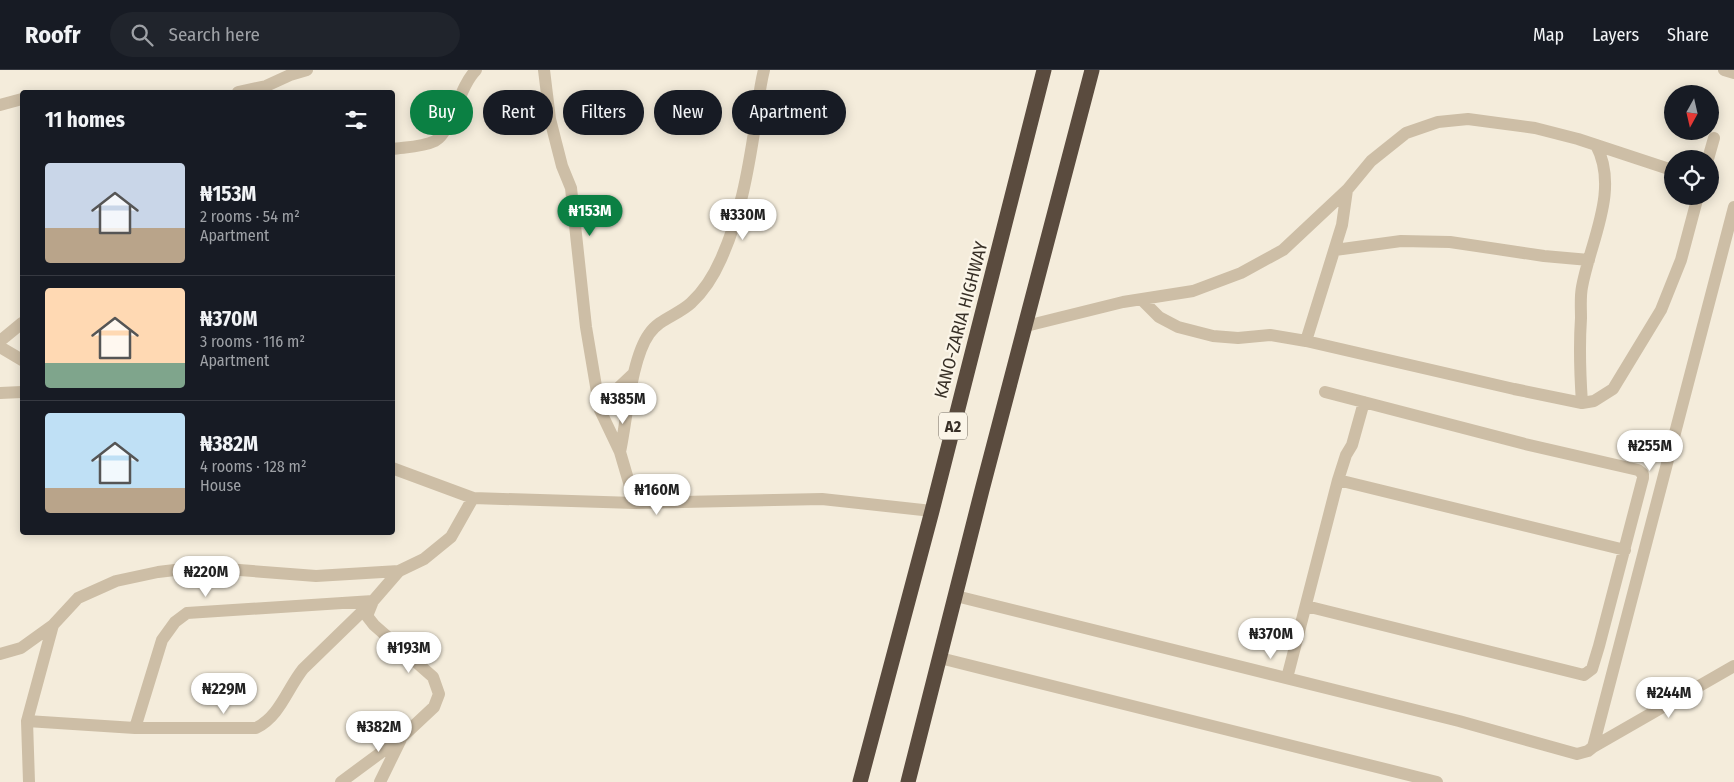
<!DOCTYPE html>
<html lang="en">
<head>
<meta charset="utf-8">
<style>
	body { margin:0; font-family:"Fira Sans Condensed",sans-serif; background:#20242c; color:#f1f3f6; height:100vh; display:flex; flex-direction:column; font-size:19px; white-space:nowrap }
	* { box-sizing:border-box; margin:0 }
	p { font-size:16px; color:#9ea1a6 }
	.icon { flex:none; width:28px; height:28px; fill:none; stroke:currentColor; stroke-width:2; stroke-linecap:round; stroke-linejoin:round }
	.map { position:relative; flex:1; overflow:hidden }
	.side { position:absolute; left:20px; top:20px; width:375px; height:445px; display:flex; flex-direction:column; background:#171b24; border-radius:5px; box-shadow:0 2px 12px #0003 }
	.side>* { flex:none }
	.hud { position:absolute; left:410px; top:20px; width:475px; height:45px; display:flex; gap:10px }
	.needle { width:32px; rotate:188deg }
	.tools { position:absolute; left:1664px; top:15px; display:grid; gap:10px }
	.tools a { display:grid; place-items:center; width:55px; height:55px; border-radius:50%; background:#171b24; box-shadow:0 2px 12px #0003; font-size:25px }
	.price { position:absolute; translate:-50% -42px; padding:0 11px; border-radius:18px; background:#fff; color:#222; font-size:16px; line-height:32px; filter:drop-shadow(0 1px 2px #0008) }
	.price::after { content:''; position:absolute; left:50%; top:30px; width:15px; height:11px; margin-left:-8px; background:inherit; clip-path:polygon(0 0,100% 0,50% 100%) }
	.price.current { background:#0b8043; color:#fff }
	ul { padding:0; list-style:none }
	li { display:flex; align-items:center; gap:15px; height:125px; padding:0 25px }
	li+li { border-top:1px solid #363941 }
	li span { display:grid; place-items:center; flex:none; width:140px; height:100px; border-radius:5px; color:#555 }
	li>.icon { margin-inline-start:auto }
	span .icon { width:60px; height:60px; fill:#fffc; stroke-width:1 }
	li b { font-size:21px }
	h2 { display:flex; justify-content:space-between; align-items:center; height:60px; padding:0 25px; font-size:21px }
	.pill { padding:0 18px; border-radius:22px; background:#171b24; box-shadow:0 2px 12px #0003; font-size:18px; line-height:45px }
	.pill.current { background:#0b8043; color:#fff }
	header { display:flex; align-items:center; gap:30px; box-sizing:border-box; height:70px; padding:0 25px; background:#171b24; border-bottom:1px solid #363941 }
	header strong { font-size:24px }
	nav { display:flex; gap:28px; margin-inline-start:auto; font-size:18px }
	.search { width:350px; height:45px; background:#20242c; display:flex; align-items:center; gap:12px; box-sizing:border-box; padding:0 18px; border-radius:28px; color:#9ea1a6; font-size:19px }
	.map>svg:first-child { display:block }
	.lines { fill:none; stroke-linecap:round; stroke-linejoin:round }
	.minor { stroke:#cdbea6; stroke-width:12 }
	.highway { stroke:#5a4b3e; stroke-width:15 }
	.labels { text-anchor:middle; stroke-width:4.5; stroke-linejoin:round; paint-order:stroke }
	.shield { fill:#fbf5e8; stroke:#726b61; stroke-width:1 }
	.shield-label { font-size:16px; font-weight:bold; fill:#383027 }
	.street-label { font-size:18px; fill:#383027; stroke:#fbf5e8 }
</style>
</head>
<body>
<header>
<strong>Roofr</strong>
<div class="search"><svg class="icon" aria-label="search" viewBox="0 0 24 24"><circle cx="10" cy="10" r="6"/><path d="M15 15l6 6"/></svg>Search here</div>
<nav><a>Map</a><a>Layers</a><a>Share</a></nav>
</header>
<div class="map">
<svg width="1734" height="712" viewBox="0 0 1734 712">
	<rect width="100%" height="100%" fill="#f4ecdb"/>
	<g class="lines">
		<path class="minor" d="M544,0L550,49L562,96L571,118L586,257L600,340L620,382L635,433
			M1724,0L1734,3
			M238,22L266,16L290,5L307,0
			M0,35L22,29
			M392,79C406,77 423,77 435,71C453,60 458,18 476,0
			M1708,89L1714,68
			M1335,180L1401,171L1450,172L1544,186L1589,190
			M1142,230L1159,247L1178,257L1213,266L1238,268L1270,265L1306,271L1514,319L1582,333L1594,331L1613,319L1661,240L1681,190L1698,126
			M1026,256L1123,232L1193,221L1241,203L1283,180L1347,120L1371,91L1406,63L1438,52L1468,49L1535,58L1578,69L1672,100
			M0,271L22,253
			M1306,271L1342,155L1347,120
			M0,277L22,290
			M0,323L22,322
			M1582,333C1580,304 1579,277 1581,248C1581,238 1580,227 1582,217C1590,172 1620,120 1596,75
			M600,340L617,319L634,303
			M620,382C627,350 631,289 649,264C659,249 678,245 691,233C704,221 714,205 721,189C740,147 748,102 755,56C758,37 759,19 764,0
			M392,398L473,428L635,433L822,429L932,441
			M1338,410L1625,480
			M956,526L1459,651L1577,684L1588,681L1593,677L1734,137
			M1306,536L1584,605L1592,599L1599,576L1643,408V404L1638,400L1525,374L1325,322
			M0,584L21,578L53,555L78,528L116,511L158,502L200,497L316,506L399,501L424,489L451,467L473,428
			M940,588L1437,712
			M1287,608L1338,410L1346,385L1352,375L1364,332
			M27,651L135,658H256C280,646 287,619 303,599L373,531
			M135,658L162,570L175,552L187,543L373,531
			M1593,677L1734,596
			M29,712L27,651L53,555
			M341,712L402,667L434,637L439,624L433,607L374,555L367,546L373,531L399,501
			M380,712L401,669"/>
		<path class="highway" d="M860,712L932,441L1044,0
			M908,712L982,420L1092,0"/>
	</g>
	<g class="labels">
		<rect class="shield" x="939" y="342.5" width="28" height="27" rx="4"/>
		<g class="shield-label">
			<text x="953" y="362">A2</text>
		</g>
		<g class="street-label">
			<text transform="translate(961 250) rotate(-75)" y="6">KANO-ZARIA HIGHWAY</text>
		</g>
	</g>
</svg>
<div class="tools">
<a><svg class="needle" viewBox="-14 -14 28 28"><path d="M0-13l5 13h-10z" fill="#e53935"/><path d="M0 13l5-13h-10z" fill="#9ea1a6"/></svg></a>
<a><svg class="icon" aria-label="locate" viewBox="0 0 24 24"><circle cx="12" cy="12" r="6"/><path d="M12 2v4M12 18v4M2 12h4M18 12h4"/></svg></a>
</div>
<b class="price current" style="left:590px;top:167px">₦153M</b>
<b class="price" style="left:743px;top:171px">₦330M</b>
<b class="price" style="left:623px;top:355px">₦385M</b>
<b class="price" style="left:1650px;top:402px">₦255M</b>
<b class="price" style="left:657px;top:446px">₦160M</b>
<b class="price" style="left:206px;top:528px">₦220M</b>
<b class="price" style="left:1271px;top:590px">₦370M</b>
<b class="price" style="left:409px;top:604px">₦193M</b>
<b class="price" style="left:224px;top:645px">₦229M</b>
<b class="price" style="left:1669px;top:649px">₦244M</b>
<b class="price" style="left:379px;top:683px">₦382M</b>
<div class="hud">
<a class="pill current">Buy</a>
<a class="pill">Rent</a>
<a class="pill">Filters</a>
<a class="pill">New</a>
<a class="pill">Apartment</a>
</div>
<section class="side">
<h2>11 homes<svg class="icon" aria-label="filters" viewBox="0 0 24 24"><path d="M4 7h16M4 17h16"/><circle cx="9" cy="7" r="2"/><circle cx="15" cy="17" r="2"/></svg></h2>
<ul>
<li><span style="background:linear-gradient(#c9d6e8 65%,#b9a48a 0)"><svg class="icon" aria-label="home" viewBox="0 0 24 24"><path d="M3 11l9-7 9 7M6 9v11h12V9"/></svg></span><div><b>₦153M</b><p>2 rooms · 54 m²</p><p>Apartment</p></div></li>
<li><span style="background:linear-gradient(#ffd9b3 75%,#7fa58c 0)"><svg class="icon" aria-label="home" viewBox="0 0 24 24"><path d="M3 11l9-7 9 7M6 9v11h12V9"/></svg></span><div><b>₦370M</b><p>3 rooms · 116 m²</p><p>Apartment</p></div></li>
<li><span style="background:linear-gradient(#bfe0f5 75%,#b9a48a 0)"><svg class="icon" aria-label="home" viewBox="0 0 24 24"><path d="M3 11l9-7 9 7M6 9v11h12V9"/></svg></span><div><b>₦382M</b><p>4 rooms · 128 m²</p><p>House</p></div></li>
</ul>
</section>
</div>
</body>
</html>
